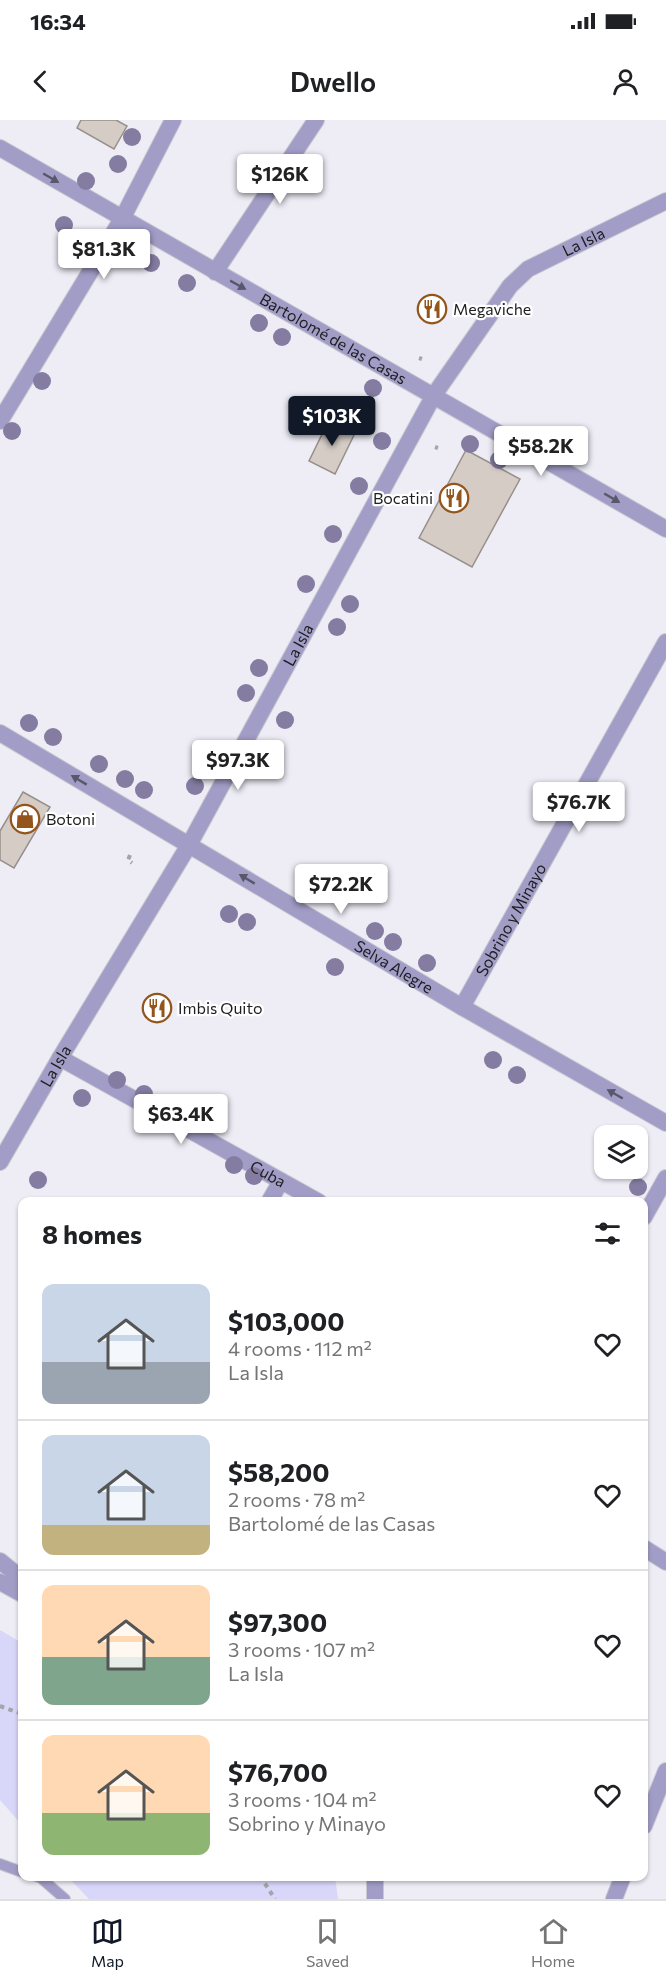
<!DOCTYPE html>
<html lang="en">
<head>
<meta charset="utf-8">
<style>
	body { margin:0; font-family:Commissioner,sans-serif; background:#f2f2f2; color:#202124; height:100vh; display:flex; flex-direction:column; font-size:22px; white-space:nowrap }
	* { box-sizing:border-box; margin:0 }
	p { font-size:20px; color:#757577 }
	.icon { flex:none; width:33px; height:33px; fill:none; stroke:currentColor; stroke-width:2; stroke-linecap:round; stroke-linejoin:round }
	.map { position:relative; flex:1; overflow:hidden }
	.drawer { position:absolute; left:18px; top:1077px; width:630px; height:684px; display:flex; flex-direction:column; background:#fff; border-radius:12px; box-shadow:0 2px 4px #0004 }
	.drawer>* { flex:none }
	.controls { position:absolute; left:594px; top:1005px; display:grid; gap:12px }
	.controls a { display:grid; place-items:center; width:54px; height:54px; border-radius:12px; background:#fff; box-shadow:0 2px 4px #0004; font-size:30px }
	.price { position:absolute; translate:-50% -51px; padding:0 14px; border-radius:6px; background:#fff; color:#222; font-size:20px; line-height:39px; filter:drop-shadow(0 2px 3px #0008) }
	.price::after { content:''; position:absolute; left:50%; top:36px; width:18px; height:14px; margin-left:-9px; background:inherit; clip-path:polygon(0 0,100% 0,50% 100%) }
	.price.current { background:#111827; color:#fff }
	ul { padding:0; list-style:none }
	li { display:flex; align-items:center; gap:18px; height:150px; padding:0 24px }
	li+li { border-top:2px solid #e0e0e0 }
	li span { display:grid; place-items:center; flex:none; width:168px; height:120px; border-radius:12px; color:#555 }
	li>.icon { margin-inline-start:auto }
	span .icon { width:72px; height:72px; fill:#fffc; stroke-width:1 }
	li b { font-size:26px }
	h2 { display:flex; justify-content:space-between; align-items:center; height:72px; padding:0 24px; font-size:26px }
	.status { display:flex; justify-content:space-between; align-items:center; height:42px; padding:0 30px; background:#fff; direction:ltr }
	.status svg { height:16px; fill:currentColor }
	header { display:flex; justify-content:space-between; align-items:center; height:78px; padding:0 24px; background:#fff; font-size:27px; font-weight:600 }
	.tabs { display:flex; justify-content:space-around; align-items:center; height:84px; border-top:2px solid #e0e0e0; background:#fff; font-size:16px; color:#757577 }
	.tabs a { display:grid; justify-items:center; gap:3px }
	.tabs .current { color:#111827 }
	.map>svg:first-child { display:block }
	.green { fill:#d8d6f9 }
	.building { fill:#d5ccc6; stroke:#97908a; stroke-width:1.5 }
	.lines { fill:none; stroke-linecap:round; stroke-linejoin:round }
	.service-casing { stroke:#c9c8d0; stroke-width:12 }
	.minor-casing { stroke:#c9c8d0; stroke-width:18 }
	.tertiary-casing { stroke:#c9c8d0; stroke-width:18 }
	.path { stroke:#a5a4ab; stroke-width:4; stroke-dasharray:4.5 4.5; stroke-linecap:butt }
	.service { stroke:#a19dc7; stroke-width:10 }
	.minor { stroke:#a19dc7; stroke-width:16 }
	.tertiary { stroke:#a19dc7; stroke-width:16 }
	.tree { fill:#847ca1 }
	.oneway { fill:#59576c }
	.labels { text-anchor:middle; stroke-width:4.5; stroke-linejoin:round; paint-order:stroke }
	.street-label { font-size:16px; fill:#1e1e21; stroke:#fff }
	.poi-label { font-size:16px; fill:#1e1e21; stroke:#fff; text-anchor:start }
</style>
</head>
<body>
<div class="status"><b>16:34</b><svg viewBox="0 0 49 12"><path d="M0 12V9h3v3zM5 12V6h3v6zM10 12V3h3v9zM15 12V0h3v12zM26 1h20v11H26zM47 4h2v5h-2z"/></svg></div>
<header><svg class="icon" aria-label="back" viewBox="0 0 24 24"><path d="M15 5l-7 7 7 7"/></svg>Dwello<svg class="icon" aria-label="person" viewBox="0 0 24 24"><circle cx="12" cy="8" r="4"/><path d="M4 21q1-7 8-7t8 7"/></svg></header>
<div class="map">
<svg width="666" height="1779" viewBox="0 0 666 1779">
	<rect width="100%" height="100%" fill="#eeedf6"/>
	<path class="green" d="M0,1510L22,1523V1705L0,1680Z
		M68,1757H335L338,1779H89Z"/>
	<path class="building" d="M81,0H116L127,6L114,29L77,8Z
		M329,300L355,313L335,354L309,341Z
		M466,330L520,359L472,447L419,418Z
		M23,672L50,687L14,748L0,740V711Z"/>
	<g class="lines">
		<g class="service-casing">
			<path id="service" d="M0,1744L22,1752
				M36,1756L41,1758L65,1779"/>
		</g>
		<g class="minor-casing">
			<g id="minor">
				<path d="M215,152L316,0"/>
				<path d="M0,301L122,99L173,0"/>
				<path id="s1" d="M462,887L666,522"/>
				<path id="s2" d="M60,938L319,1082"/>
				<path d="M269,1082L281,1061"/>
				<path d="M644,1097L666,1058"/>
				<path d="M644,1428L666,1442"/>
				<path d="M0,1462L22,1474"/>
				<path d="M644,1706L666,1651"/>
				<path d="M614,1779L623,1756"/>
			</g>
		</g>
		<g class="tertiary-casing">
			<g id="tertiary">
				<path id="s3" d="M0,28L666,409"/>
				<path id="s4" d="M0,613L462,887L666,1003"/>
				<path id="s5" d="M0,1042L60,938L189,725L434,275L510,166L528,149L666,81"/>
				<path d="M0,1441L22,1459"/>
				<path d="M375,1756V1779"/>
			</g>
		</g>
		<path class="path" d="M419,238L422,239
			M435,327L438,328
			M130,735L128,740L132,743
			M0,1586L22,1594
			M260,1756L275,1779"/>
		<use href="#service" class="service"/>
		<use href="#minor" class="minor"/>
		<use href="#tertiary" class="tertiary"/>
	</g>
	<g class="tree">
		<circle cx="132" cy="17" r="9"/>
		<circle cx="118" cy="44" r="9"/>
		<circle cx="86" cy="61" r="9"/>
		<circle cx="64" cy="105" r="9"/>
		<circle cx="151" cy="143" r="9"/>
		<circle cx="187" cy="163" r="9"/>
		<circle cx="259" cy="203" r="9"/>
		<circle cx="282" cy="217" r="9"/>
		<circle cx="42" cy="261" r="9"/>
		<circle cx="373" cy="268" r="9"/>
		<circle cx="12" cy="311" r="9"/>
		<circle cx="382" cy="321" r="9"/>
		<circle cx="470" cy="324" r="9"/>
		<circle cx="499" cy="340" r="9"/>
		<circle cx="359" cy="366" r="9"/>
		<circle cx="333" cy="414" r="9"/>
		<circle cx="306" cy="464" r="9"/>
		<circle cx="350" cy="484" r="9"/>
		<circle cx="337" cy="507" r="9"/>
		<circle cx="259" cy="548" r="9"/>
		<circle cx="246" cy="573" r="9"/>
		<circle cx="285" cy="600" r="9"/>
		<circle cx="29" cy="603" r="9"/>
		<circle cx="53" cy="617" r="9"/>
		<circle cx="211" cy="635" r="9"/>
		<circle cx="99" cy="644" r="9"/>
		<circle cx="125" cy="659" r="9"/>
		<circle cx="195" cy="666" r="9"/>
		<circle cx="144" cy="670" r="9"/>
		<circle cx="229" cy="794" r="9"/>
		<circle cx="247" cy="802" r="9"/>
		<circle cx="375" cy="811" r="9"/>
		<circle cx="393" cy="822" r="9"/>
		<circle cx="427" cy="843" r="9"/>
		<circle cx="335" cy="847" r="9"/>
		<circle cx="493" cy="940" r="9"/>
		<circle cx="517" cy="955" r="9"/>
		<circle cx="117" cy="960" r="9"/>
		<circle cx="144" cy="974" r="9"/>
		<circle cx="82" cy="978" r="9"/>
		<circle cx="159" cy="1003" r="9"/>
		<circle cx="234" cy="1045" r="9"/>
		<circle cx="254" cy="1056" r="9"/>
		<circle cx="38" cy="1060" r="9"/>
		<circle cx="638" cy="1067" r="9"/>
	</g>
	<defs><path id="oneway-solid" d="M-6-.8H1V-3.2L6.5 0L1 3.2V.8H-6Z" transform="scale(1.5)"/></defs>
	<g class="oneway">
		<use href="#oneway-solid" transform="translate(51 58) rotate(30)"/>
		<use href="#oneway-solid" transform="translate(238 165) rotate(29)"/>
		<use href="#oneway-solid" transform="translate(612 378) rotate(30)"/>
		<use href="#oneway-solid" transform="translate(79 660) rotate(-149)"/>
		<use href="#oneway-solid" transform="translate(247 759) rotate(-149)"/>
		<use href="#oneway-solid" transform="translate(615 974) rotate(-150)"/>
	</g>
	<defs>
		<g id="restaurant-ring" transform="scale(1.5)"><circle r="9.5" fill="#fff" stroke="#93551b" stroke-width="1.5"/><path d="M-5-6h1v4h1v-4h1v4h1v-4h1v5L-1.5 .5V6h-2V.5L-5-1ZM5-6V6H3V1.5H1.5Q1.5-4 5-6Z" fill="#93551b"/></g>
		<g id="shop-ring" transform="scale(1.5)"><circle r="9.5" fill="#fff" stroke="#93551b" stroke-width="1.5"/><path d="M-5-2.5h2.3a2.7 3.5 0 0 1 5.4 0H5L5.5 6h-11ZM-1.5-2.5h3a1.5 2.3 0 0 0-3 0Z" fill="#93551b"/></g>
	</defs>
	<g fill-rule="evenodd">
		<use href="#restaurant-ring" x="432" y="189"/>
		<use href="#restaurant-ring" x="454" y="378"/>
		<use href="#shop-ring" x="25" y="699"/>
		<use href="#restaurant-ring" x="157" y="888"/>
	</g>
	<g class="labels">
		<g class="street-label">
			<text dy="6" stroke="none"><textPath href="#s5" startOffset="1101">La Isla</textPath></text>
			<text dy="6" stroke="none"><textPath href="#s3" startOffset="384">Bartolomé de las Casas</textPath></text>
			<text dy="6" stroke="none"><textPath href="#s5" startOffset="597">La Isla</textPath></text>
			<text dy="6" stroke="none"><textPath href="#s1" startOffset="100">Sobrino y Minayo</textPath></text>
			<text dy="6" stroke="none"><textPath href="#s4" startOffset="458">Selva Alegre</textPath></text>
			<text dy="6" stroke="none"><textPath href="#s5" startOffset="111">La Isla</textPath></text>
			<text dy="6" stroke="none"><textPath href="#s2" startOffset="238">Cuba</textPath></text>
		</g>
		<g class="poi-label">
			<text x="453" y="195">Megaviche</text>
			<text x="433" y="384" text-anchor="end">Bocatini</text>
			<text x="46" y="705">Botoni</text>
			<text x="178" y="894">Imbis Quito</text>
		</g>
	</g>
</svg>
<div class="controls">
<a><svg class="icon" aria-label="layers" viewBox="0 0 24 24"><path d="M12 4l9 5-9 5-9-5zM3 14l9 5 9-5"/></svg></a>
</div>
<b class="price" style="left:280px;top:85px">$126K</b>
<b class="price" style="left:104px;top:160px">$81.3K</b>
<b class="price current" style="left:332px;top:327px">$103K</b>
<b class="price" style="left:541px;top:357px">$58.2K</b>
<b class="price" style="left:238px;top:671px">$97.3K</b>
<b class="price" style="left:579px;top:713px">$76.7K</b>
<b class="price" style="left:341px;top:795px">$72.2K</b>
<b class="price" style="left:181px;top:1025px">$63.4K</b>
<section class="drawer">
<h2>8 homes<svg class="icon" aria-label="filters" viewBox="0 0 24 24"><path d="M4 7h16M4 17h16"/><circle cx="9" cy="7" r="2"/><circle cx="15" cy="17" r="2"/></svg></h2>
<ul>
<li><span style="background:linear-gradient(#c9d6e8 65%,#9aa5b1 0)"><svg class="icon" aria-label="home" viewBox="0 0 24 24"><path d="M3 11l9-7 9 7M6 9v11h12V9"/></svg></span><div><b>$103,000</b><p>4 rooms · 112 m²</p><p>La Isla</p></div><svg class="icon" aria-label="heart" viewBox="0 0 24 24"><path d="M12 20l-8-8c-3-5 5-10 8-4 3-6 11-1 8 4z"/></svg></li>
<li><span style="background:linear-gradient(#c9d6e8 75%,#c2b280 0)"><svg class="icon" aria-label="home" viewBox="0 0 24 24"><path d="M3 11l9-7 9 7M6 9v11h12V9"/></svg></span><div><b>$58,200</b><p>2 rooms · 78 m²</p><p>Bartolomé de las Casas</p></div><svg class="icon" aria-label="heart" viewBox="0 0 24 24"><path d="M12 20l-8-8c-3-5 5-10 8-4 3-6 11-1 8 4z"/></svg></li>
<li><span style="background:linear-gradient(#ffd9b3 60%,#7fa58c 0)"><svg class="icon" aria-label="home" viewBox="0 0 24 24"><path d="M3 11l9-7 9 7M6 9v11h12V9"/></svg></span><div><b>$97,300</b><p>3 rooms · 107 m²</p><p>La Isla</p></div><svg class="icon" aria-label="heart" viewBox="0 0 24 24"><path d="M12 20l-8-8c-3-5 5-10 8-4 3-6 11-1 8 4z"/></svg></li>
<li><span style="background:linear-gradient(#ffd9b3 65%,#8fb573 0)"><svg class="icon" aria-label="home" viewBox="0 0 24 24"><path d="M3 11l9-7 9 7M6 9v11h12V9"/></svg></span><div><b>$76,700</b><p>3 rooms · 104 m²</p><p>Sobrino y Minayo</p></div><svg class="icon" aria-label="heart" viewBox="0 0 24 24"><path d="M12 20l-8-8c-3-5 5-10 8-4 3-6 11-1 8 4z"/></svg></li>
</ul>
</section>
</div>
<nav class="tabs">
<a class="current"><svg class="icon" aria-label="map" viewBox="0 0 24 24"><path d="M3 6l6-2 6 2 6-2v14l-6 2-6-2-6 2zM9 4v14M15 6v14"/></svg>Map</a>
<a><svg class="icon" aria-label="saved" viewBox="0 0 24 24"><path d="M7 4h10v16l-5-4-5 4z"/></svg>Saved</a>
<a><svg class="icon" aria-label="home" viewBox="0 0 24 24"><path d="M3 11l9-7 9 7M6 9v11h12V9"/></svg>Home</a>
</nav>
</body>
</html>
